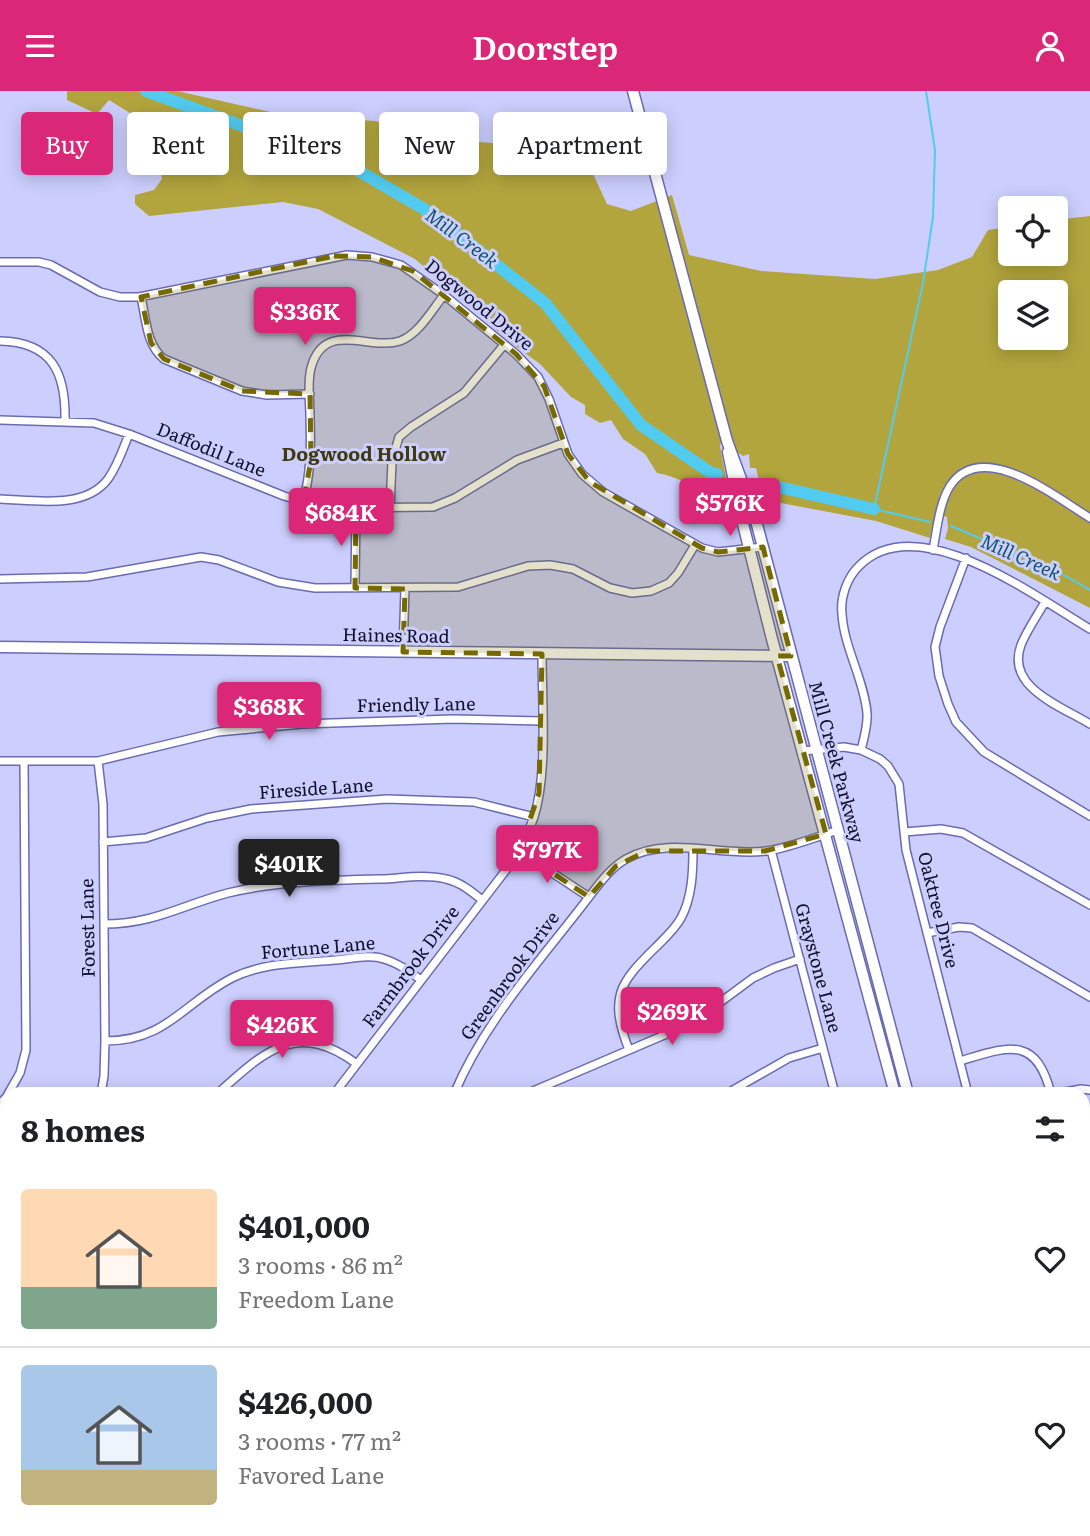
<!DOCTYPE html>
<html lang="en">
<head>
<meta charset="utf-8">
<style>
	body { margin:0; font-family:Literata,serif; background:#f2f2f2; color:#202124; height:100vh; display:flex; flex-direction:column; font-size:26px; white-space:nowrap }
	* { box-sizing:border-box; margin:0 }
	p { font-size:23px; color:#757577 }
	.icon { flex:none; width:38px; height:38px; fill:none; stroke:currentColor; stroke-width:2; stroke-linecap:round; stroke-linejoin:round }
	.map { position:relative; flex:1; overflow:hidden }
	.side { position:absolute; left:0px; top:996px; width:1090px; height:450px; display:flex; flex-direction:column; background:#fff; border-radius:21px 21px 0 0; box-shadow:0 4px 18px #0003 }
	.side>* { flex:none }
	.banner { position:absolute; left:21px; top:21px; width:700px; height:63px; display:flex; gap:14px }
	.fabs { position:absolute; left:998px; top:105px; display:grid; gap:14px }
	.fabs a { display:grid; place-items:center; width:70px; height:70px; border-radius:7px; background:#fff; box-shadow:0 4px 18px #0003; font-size:35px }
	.price { position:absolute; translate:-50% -60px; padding:0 16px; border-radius:7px; background:#db2777; color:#fff; font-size:23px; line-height:46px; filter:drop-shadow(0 2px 4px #0008) }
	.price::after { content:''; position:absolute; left:50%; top:42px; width:21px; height:16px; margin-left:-10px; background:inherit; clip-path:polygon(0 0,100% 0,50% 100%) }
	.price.on { background:#222; color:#fff }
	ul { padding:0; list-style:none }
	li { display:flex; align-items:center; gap:21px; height:175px; padding:0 21px }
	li+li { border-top:2px solid #e0e0e0 }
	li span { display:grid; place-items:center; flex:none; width:196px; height:140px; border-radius:7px; color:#555 }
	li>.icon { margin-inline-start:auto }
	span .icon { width:84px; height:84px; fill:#fffc; stroke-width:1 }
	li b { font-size:30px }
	h2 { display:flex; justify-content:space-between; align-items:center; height:84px; padding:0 21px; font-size:30px }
	.pill { padding:0 24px; border-radius:7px; background:#fff; box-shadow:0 4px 18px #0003; font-size:24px; line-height:63px }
	.pill.on { background:#db2777; color:#fff }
	header { display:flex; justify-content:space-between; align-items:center; height:91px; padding:0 21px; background:#db2777; color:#fff; font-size:32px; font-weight:600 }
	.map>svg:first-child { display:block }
	.green { fill:#b3a53d; fill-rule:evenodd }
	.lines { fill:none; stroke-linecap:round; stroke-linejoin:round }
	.stream { stroke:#52cbf1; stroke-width:2 }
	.river { stroke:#52cbf1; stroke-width:12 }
	.street-casing { stroke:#6a6bb1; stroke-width:10 }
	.secondary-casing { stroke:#6a6bb1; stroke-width:13 }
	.street { stroke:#fff; stroke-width:7 }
	.secondary { stroke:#fff; stroke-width:10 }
	.marked { fill:#756900; fill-opacity:0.2; stroke:#756900; stroke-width:5; stroke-dasharray:14 9; stroke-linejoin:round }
	.labels { text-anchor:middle; stroke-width:6; stroke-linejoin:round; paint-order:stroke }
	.street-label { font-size:18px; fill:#11102b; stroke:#cccffe }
	.water-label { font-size:19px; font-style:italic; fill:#105568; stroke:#cccffe }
	.neighbourhood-label { font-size:19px; font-weight:bold; fill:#3f3a10; stroke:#cccffe }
</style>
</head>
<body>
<header><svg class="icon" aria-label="menu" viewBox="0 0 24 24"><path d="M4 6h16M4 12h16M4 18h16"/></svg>Doorstep<svg class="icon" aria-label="person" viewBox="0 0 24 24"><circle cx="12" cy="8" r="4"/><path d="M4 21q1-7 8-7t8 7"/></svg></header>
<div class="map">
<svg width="1090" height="1445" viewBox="0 0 1090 1445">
	<rect width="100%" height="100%" fill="#cccffe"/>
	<path class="green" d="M67,0H177L284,24L375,30L452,49L573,58L587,70L607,113L631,120L672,104L689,164L761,180L875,188L938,179L972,166L988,139L1010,136V163H1055V129L1090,125V517L971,456L945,448L948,437L947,426L935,423L930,447L876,430L765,409L763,407L756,377H750L749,363L743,365L737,361L723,343L720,355L728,398L727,413L711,412C695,396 680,386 657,382L645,363L623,348L611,329L600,332L585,323V314L571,306L540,273L510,251L415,168L318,118L283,111L149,125L135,113V104L154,99L162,88L155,55L141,29L109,9L97,23L67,9ZM1010,201H1055V247H1010Z"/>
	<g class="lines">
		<path class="stream" d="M926,0L935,59L933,126L923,192L874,418L930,431
			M951,435L1053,478L1090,499
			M0,1123L7,1130"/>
		<path class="river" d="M146,0L347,73L431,122L545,212L641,334L711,382L717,383
			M762,392L874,418"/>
		<g class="street-casing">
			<path id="street" d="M0,171H39L51,174L100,201L120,206H139L347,164L372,166L401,174L444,204L516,263L538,286L549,308L568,363L582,383L603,401L702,457L718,461L763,456
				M141,206C146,227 146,254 164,268L242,300L267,304L310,303
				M0,250C53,251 66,283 65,330
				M0,329L94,332L129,343L284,405L321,416L335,417L433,416L455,407L517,369L563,352
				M0,408C34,409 85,419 108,388C118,374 123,358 129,343
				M303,411C311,383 311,355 310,326C310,310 307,292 311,277C324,228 369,260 400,250C419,243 432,219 444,204
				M390,418L392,370L399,346L411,336L464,302L504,254
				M933,459C937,438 939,413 950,395C982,346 1057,407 1090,427
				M966,467L940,536L935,556L939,585L948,613L956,631L984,661L1090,725
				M0,488L87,486L201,466L219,469L278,491L315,497L458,496L528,475L550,474L573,478L610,497L632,502L651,500L669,492L678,482L695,454
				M355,497L356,418
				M1045,511C1037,525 1027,539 1021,554C1005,597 1063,616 1090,633
				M403,561L405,498
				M861,659C864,647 868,634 867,622C864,588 844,557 842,523C840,506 847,487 859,475C917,416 1036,506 1090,538
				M803,660L844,656L861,659L880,668L888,675L899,693L906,759L968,1003
				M0,670H98L218,641L302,633L453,628L542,630
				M98,670L103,713L105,950L104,985L101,1003
				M904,741L941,738L963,742L1090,814
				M103,751L146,747L207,727L251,718L387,708L474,711L534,726
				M771,759L835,1003
				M519,760L589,806
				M104,833C154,833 182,814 228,802C277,790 331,789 382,788C403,787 425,783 446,788C460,791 471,800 482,809
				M927,842L959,836L972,837L1090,906
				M105,950C167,950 183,912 232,887C264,871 301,872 336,869C351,868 370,863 384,868C398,872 410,881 421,889
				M629,959C609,907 618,893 656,856C665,847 675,838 681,827C692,807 693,781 693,759
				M960,970C1007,956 1036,943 1051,1003
				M455,999L466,1003
				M8,1003L20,982L26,959L24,671
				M217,1003C264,961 296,928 357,973
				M334,1003L506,779C517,762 527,746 534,726C548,682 542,611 542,563
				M454,1003C486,927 543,867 592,802C602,789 612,776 626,768C668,744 721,766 766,760C790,757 815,746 839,739
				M526,1003L669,942L703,924L753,887L774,877L800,868
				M726,1003L789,967L823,957
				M1055,1003L1081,998L1090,999
				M0,1013L7,1005
				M0,1089L7,1095
				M1083,1106L1090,1114
				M0,1163L7,1166
				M1083,1234L1090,1235
				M0,1272L7,1257
				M1083,1328L1090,1322
				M0,1431L7,1422
				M404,1438L435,1445
				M670,1438L672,1445
				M756,1438L759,1445
				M841,1438L843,1445
				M948,1438L949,1445
				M1081,1438L1083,1445
				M88,1445L92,1438
				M178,1445L182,1438
				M268,1445L271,1438
				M356,1445L359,1438
				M486,1445V1438
				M556,1445L588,1438"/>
		</g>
		<g class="secondary-casing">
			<path id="secondary" d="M633,0L727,350L755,426L908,1003
				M728,361L741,425L772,548L895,1003
				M0,556L791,565
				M1008,1438L1010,1445
				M1021,1438L1023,1445"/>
		</g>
		<use href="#street" class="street"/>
		<use href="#secondary" class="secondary"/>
	</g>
	<path class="marked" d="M334,165L372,166L413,180L516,263L544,295L568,363L590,391L702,457L718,461L763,456L791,565H777L826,743L765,760H647L616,775L589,806L519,760L539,702L542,563L403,561L405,498L355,497L356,418L303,411L311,370L310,303L242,300L164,268L151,252L141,206Z"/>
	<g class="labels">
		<g class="street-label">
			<text transform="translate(479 214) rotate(39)" y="6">Dogwood Drive</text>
			<text transform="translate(211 359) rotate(22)" y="6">Daffodil Lane</text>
			<text transform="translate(396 545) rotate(1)" y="6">Haines Road</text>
			<text transform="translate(416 614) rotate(-1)" y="6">Friendly Lane</text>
			<text transform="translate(836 671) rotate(75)" y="6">Mill Creek Parkway</text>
			<text transform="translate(316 698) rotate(-4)" y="6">Fireside Lane</text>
			<text transform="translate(938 819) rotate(76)" y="6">Oaktree Drive</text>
			<text transform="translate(88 837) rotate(-91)" y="6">Forest Lane</text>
			<text transform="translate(318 857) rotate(-5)" y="6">Fortune Lane</text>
			<text transform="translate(411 876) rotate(-53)" y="6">Farmbrook Drive</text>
			<text transform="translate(818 877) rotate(75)" y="6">Graystone Lane</text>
			<text transform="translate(510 885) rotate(-54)" y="6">Greenbrook Drive</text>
		</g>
		<g class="water-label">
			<text transform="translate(462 147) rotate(37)" y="7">Mill Creek</text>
			<text transform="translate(1021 466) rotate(24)" y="7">Mill Creek</text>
		</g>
		<g class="neighbourhood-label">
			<text x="364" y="370">Dogwood Hollow</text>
		</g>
	</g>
</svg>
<div class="fabs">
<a><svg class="icon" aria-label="locate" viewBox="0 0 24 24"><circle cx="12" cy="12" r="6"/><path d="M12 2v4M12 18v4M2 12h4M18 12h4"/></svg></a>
<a><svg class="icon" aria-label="layers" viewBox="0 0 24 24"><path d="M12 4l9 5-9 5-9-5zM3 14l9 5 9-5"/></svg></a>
</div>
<b class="price" style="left:305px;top:256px">$336K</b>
<b class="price" style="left:730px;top:447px">$576K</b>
<b class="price" style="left:341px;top:457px">$684K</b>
<b class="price" style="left:269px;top:651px">$368K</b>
<b class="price" style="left:547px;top:794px">$797K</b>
<b class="price on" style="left:289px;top:808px">$401K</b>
<b class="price" style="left:672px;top:956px">$269K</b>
<b class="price" style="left:282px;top:969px">$426K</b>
<div class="banner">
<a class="pill on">Buy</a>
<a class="pill">Rent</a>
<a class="pill">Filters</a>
<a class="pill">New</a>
<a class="pill">Apartment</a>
</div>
<section class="side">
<h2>8 homes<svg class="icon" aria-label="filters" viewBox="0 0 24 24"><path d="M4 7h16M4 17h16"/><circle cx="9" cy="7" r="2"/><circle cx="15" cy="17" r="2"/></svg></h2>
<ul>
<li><span style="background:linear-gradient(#ffd9b3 70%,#7fa58c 0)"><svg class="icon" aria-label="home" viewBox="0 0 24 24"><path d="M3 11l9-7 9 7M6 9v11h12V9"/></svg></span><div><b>$401,000</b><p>3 rooms · 86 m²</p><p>Freedom Lane</p></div><svg class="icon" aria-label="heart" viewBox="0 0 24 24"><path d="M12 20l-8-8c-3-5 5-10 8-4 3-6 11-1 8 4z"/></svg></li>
<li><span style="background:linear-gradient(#a9c7e8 75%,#c2b280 0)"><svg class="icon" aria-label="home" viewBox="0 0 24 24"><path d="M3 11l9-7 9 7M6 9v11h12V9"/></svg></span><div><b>$426,000</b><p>3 rooms · 77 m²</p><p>Favored Lane</p></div><svg class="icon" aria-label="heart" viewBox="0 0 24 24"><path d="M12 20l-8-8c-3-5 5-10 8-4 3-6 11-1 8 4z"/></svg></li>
</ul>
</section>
</div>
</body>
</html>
